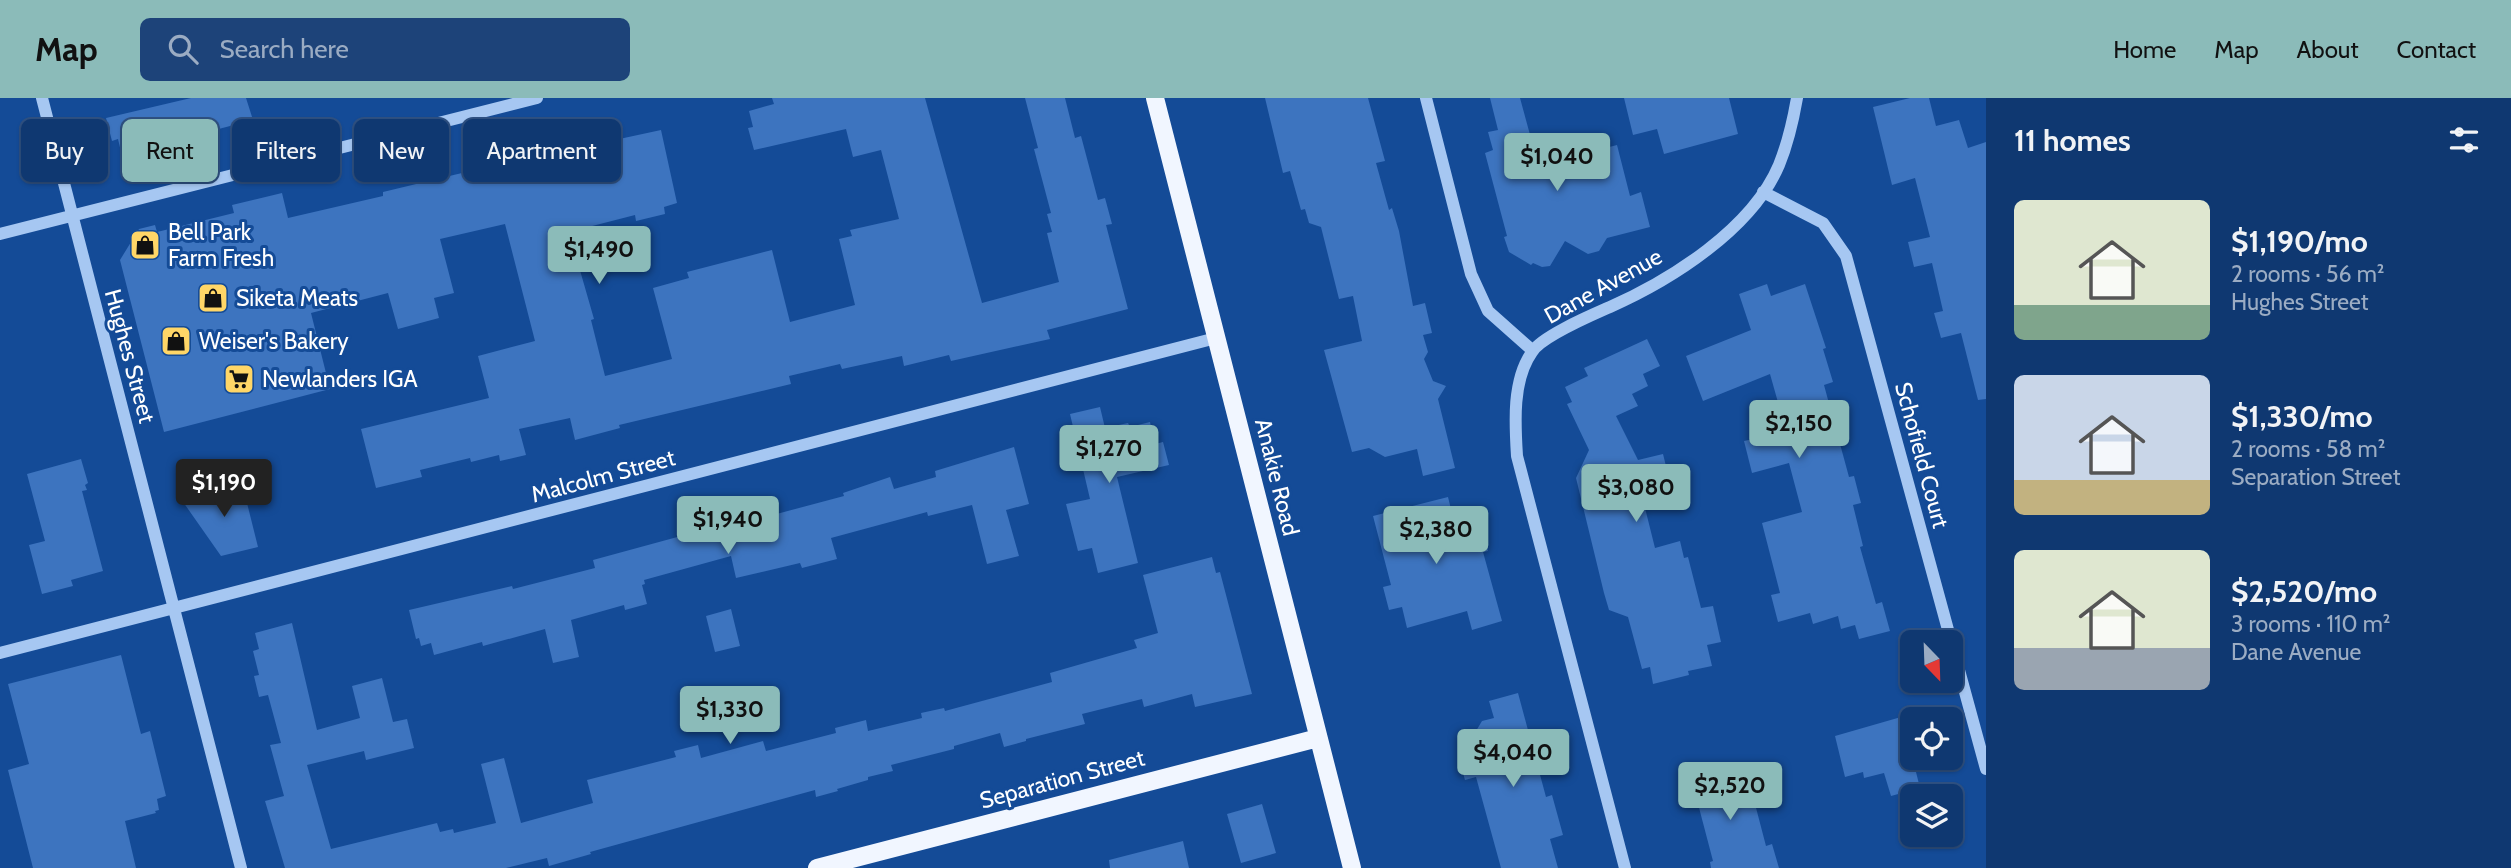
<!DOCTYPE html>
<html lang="en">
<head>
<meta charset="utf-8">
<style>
	body { margin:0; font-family:Cabin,sans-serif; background:#1d4379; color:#f1f3f6; height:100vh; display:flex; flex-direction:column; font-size:26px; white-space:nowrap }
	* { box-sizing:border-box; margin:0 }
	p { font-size:23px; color:#9bacc3 }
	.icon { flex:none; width:38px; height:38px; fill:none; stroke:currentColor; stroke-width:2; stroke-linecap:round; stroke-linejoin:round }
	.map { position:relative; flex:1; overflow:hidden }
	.side { display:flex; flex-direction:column; background:#0f3871; width:525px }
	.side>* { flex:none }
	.banner { position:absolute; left:21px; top:21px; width:665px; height:63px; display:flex; gap:14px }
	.needle { width:46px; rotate:157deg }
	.controls { position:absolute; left:1900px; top:532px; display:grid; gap:14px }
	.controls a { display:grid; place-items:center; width:63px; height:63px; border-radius:10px; background:#0f3871; box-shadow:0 2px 5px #0004,0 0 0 2px #2f5284; font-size:35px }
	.price { position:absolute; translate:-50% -60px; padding:0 16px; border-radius:7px; background:#8bbbb9; color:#111; font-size:23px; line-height:46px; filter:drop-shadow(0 2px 4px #0008) }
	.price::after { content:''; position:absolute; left:50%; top:42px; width:21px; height:16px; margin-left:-10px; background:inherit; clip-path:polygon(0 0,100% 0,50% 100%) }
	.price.selected { background:#222; color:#fff }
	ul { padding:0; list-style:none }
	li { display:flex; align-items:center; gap:21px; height:175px; padding:0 28px }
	li span { display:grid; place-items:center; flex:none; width:196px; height:140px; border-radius:10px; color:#555 }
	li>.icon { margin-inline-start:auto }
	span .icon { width:84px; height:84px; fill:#fffc; stroke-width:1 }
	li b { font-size:30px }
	h2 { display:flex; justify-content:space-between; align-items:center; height:84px; padding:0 28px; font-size:30px }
	.tag { padding:0 24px; border-radius:10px; background:#0f3871; box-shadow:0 2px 5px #0004,0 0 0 2px #2f5284; font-size:24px; line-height:63px }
	.tag.selected { background:#8bbbb9; color:#111 }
	header { display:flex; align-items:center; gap:42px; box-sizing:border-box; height:98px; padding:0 35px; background:#8bbbb9; color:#111 }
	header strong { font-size:33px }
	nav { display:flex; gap:38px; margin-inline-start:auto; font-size:24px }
	.search { width:490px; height:63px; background:#1d4379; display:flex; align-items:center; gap:18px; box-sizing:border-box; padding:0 24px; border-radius:10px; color:#9bacc3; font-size:26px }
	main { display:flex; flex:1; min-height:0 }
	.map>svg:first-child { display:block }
	.building { fill:#3d74bf }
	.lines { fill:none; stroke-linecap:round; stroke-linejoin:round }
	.minor { stroke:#a6c7f2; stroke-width:12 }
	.major { stroke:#f1f6ff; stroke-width:18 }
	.labels { text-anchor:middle; stroke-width:6; stroke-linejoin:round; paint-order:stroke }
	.poi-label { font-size:23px; fill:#fff; stroke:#144b97; text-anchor:start }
	.street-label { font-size:23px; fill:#fff; stroke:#144b97 }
</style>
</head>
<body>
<header>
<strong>Map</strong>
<div class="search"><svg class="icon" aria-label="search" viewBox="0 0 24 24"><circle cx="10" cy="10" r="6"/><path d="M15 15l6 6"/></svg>Search here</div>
<nav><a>Home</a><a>Map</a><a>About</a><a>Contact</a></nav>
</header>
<main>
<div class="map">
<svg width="1986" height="770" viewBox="0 0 1986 770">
	<rect width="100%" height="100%" fill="#144b97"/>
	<path class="building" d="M191,0H246L253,22L211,33L209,24L151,40L153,50L122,58L118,41L112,43L106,20Z
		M772,0H925L982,205L1059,184L1047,135L1052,134L1047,116L1051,115L1034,51L1038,50L1025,0H1065L1075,40L1081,38L1098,102L1105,100L1112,126L1106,127L1128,211L1047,232L1050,241L951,263L949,257L904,268L902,258L842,271L840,266L789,278L791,286L619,327L620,330L575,342L570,320L519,331L526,357L500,363L499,357L471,364L470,360L420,372L422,379L376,390L361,331L489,300L478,258L535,243L505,126L440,141L454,195L434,200L439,220L398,231L388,195L311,215L330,291L164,334L120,162L139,131L155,127L157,134L234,115L232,107L282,95L288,120L383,98V94L491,68L490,65L537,53L539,63L589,50L587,43L608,38L610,43L661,32L677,105L664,109L665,116L636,123L635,117L569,134L594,221L591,222L605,278L672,261L653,190L689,180L687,174L772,152L790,224L855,207L839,141L852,138L850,132L899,121L881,52L853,59L846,31L754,52L748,30L753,29L749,13L774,6Z
		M1265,0H1368L1385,63L1376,65L1389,112L1392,110L1399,133L1413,208L1425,205L1432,235L1423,237L1428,254L1424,261L1433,283L1446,288L1438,301L1455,370L1423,378L1417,351L1385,359L1369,350L1352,354L1324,252L1362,243L1353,198L1339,201L1321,129L1309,125L1305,111L1301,112L1290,73L1283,75Z
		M1490,0H1520L1535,55L1544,53L1547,65L1617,47L1630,98L1641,94L1650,129L1607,140L1599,153L1588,156L1565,143L1550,168L1542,169L1533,165L1531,167L1509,154L1504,139L1507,138L1485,55L1493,52L1488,34L1498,32Z
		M1624,0H1729L1738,36L1664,56L1657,31L1633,37Z
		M1910,0H1929L1936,28L1959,22L1968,50L1986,44V301L1978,302L1961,235L1941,240L1934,215L1943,213L1932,165L1914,169L1908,144L1930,139L1915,80L1892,87L1885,58L1873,9Z
		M1767,186L1771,198L1805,186L1826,250L1823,251L1833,284L1824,287L1849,379L1854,378L1861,405L1853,407L1863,448L1860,449L1876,506L1882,504L1890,533L1859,541L1855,527L1841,531L1838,518L1813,526L1810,515L1778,524L1771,497L1780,495L1762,425L1802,414L1789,365L1752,375L1744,343L1758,340L1756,330L1783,322L1770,276L1703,303L1686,258L1751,232L1739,196Z
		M1647,241L1660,268L1643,276L1648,288L1632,296L1638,308L1616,318L1638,362L1663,356L1668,376L1663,378L1666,392L1642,398L1655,450L1680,443L1684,460L1688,459L1701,510L1713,508L1721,544L1707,547L1712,568L1688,573L1689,577L1653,586L1650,569L1642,571L1628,519L1609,512L1604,495L1576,380L1589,352L1567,306L1572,304L1565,289L1588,278L1584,270Z
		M1100,309L1105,330L1128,325L1130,329L1150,324L1155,346L1163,344L1169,367L1117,379L1138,465L1098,475L1092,450L1078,453L1066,406L1090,401L1070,316Z
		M1014,349L1029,406L1006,412L1019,458L987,466L972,407L928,418L927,414L831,440L837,461L802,470L800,465L736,480L731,458L644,482L645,486L642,487L647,506L625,512L624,507L571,522L579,559L553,565L545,531L483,548L482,544L434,557L431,545L421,548L419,540L416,541L409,512L512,488L513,491L595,470L593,462L692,435L693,440L748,427L746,418L767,412L769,418L844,398L843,395L890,379L894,391L936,379L935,373Z
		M81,361L88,385L85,387L87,392L82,393L103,473L71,482L73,488L42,496L29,447L45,443L27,376Z
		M242,385L258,449L221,458L181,401Z
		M1448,399L1456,431L1481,424L1488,453L1483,454L1502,523L1472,532L1467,513L1407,530L1402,509L1389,512L1383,489L1391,487L1373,418Z
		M1212,459L1216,475L1220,474L1252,596L1195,609L1192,596L1144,609L1142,601L1082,616L1085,626L1026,641V643L1004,649L1000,635L954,648V651L891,667L893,673L868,679V682L837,691L838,693L816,699L815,692L590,754L591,756L549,768L547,760L506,770H285L265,703L284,698L270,647L281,645L268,597L259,599L254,578L259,577L253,553L259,551L255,535L292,525L317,632L360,620L352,588L382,580L393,624L407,621L414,650L366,662L364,653L307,667L331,751L437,725L440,734L453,731L454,735L496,725L481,666L504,660L521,725L593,705L587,682L676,659L674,653L698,647L701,660L763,643L766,653L836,635L835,630L866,622L868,633L922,620L921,615L944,610L945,613L1052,584L1050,575L1137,550L1134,542L1158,535L1143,477Z
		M731,511L740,548L715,554L706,518Z
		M121,557L141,636L150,633L166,698L157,701L159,712L155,713L156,715L125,723L136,770H33L8,672L29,666L8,586Z
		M1518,595L1546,699L1552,697L1563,737L1550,741L1558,770H1501L1476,679L1465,682L1459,661L1474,656L1470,643L1482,623L1494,620L1489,603Z
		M1908,617L1913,636V660H1919L1920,665L1914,666L1920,690L1891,698L1884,675L1864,680L1863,674L1845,679L1835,638Z
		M1713,668L1717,686L1731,683L1732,688L1749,683L1766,748L1772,746L1779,770H1711L1710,764L1713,763L1697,702L1692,703L1685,675Z
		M1262,706L1276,755L1241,765L1227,716Z
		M1183,743L1189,770H1110L1109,762Z"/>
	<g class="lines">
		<path class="minor" d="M42,0L241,770
			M1426,0L1471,176L1488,213L1532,252
			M1763,94L1823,125L1846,158L1986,671
			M0,136L537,0
			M0,555L1216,240
			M1625,770L1517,358C1515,326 1512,282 1532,254C1542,238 1592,217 1610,209C1671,182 1752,131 1779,67C1788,45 1793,23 1797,0"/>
		<path class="major" d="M1155,0L1352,770
			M817,770L1318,640"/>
	</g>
	<defs>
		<g id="shop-square" transform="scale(1.575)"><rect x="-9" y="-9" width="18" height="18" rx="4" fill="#ffd667" stroke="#144b97"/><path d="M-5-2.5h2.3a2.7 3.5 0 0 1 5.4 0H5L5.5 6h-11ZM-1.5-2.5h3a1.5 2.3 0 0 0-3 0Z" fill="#111"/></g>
		<g id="supermarket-square" transform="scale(1.575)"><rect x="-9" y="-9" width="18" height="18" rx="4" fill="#ffd667" stroke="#144b97"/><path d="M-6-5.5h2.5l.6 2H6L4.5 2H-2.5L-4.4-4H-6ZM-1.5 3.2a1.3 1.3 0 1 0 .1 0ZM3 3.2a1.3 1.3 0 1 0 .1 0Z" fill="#111"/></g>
	</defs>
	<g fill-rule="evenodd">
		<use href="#shop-square" x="145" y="147"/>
		<use href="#shop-square" x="213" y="200"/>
		<use href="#shop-square" x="176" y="243"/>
		<use href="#supermarket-square" x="239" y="281"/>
	</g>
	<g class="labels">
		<g class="poi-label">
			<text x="168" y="142">Bell Park<tspan x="168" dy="26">Farm Fresh</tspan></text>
			<text x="236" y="208">Siketa Meats</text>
			<text x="199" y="251">Weiser's Bakery</text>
			<text x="262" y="289">Newlanders IGA</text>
		</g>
		<g class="street-label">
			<text transform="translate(1603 188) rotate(-29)" y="8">Dane Avenue</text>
			<text transform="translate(130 258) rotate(75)" y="8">Hughes Street</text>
			<text transform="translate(1922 357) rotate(75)" y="8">Schofield Court</text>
			<text transform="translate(603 378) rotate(-15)" y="8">Malcolm Street</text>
			<text transform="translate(1277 379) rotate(76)" y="8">Anakie Road</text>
			<text transform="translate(1062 681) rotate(-15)" y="8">Separation Street</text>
		</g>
	</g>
</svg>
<div class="controls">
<a><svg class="needle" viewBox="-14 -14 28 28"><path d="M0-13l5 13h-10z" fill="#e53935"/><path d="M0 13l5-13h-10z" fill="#9bacc3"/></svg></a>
<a><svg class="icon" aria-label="locate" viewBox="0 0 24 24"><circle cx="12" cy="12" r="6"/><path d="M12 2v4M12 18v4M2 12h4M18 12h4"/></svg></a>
<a><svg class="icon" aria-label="layers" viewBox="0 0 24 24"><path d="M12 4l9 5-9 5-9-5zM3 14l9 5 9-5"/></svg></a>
</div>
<b class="price" style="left:1557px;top:95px">$1,040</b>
<b class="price" style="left:599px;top:188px">$1,490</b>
<b class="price" style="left:1799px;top:362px">$2,150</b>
<b class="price" style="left:1109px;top:387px">$1,270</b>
<b class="price selected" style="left:224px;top:421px">$1,190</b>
<b class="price" style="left:1636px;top:426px">$3,080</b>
<b class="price" style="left:728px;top:458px">$1,940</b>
<b class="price" style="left:1436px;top:468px">$2,380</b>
<b class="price" style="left:730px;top:648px">$1,330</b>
<b class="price" style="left:1513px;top:691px">$4,040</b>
<b class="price" style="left:1730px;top:724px">$2,520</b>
<div class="banner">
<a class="tag">Buy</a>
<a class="tag selected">Rent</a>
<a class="tag">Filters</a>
<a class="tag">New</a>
<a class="tag">Apartment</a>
</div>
</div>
<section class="side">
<h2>11 homes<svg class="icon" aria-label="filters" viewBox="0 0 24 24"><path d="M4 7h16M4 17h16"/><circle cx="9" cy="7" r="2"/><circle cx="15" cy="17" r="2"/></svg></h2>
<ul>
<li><span style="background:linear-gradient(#dfe7d0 75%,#7fa58c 0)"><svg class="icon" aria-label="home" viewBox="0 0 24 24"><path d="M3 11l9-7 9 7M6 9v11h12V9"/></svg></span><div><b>$1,190/mo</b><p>2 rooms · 56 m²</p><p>Hughes Street</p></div></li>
<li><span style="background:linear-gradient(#c9d6e8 75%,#c2b280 0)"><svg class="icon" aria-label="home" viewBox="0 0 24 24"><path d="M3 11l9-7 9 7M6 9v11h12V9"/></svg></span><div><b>$1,330/mo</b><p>2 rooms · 58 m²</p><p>Separation Street</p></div></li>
<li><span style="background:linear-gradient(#dfe7d0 70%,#9aa5b1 0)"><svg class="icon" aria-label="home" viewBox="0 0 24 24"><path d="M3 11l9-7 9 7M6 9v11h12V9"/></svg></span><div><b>$2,520/mo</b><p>3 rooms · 110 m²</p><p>Dane Avenue</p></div></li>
</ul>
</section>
</main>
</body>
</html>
